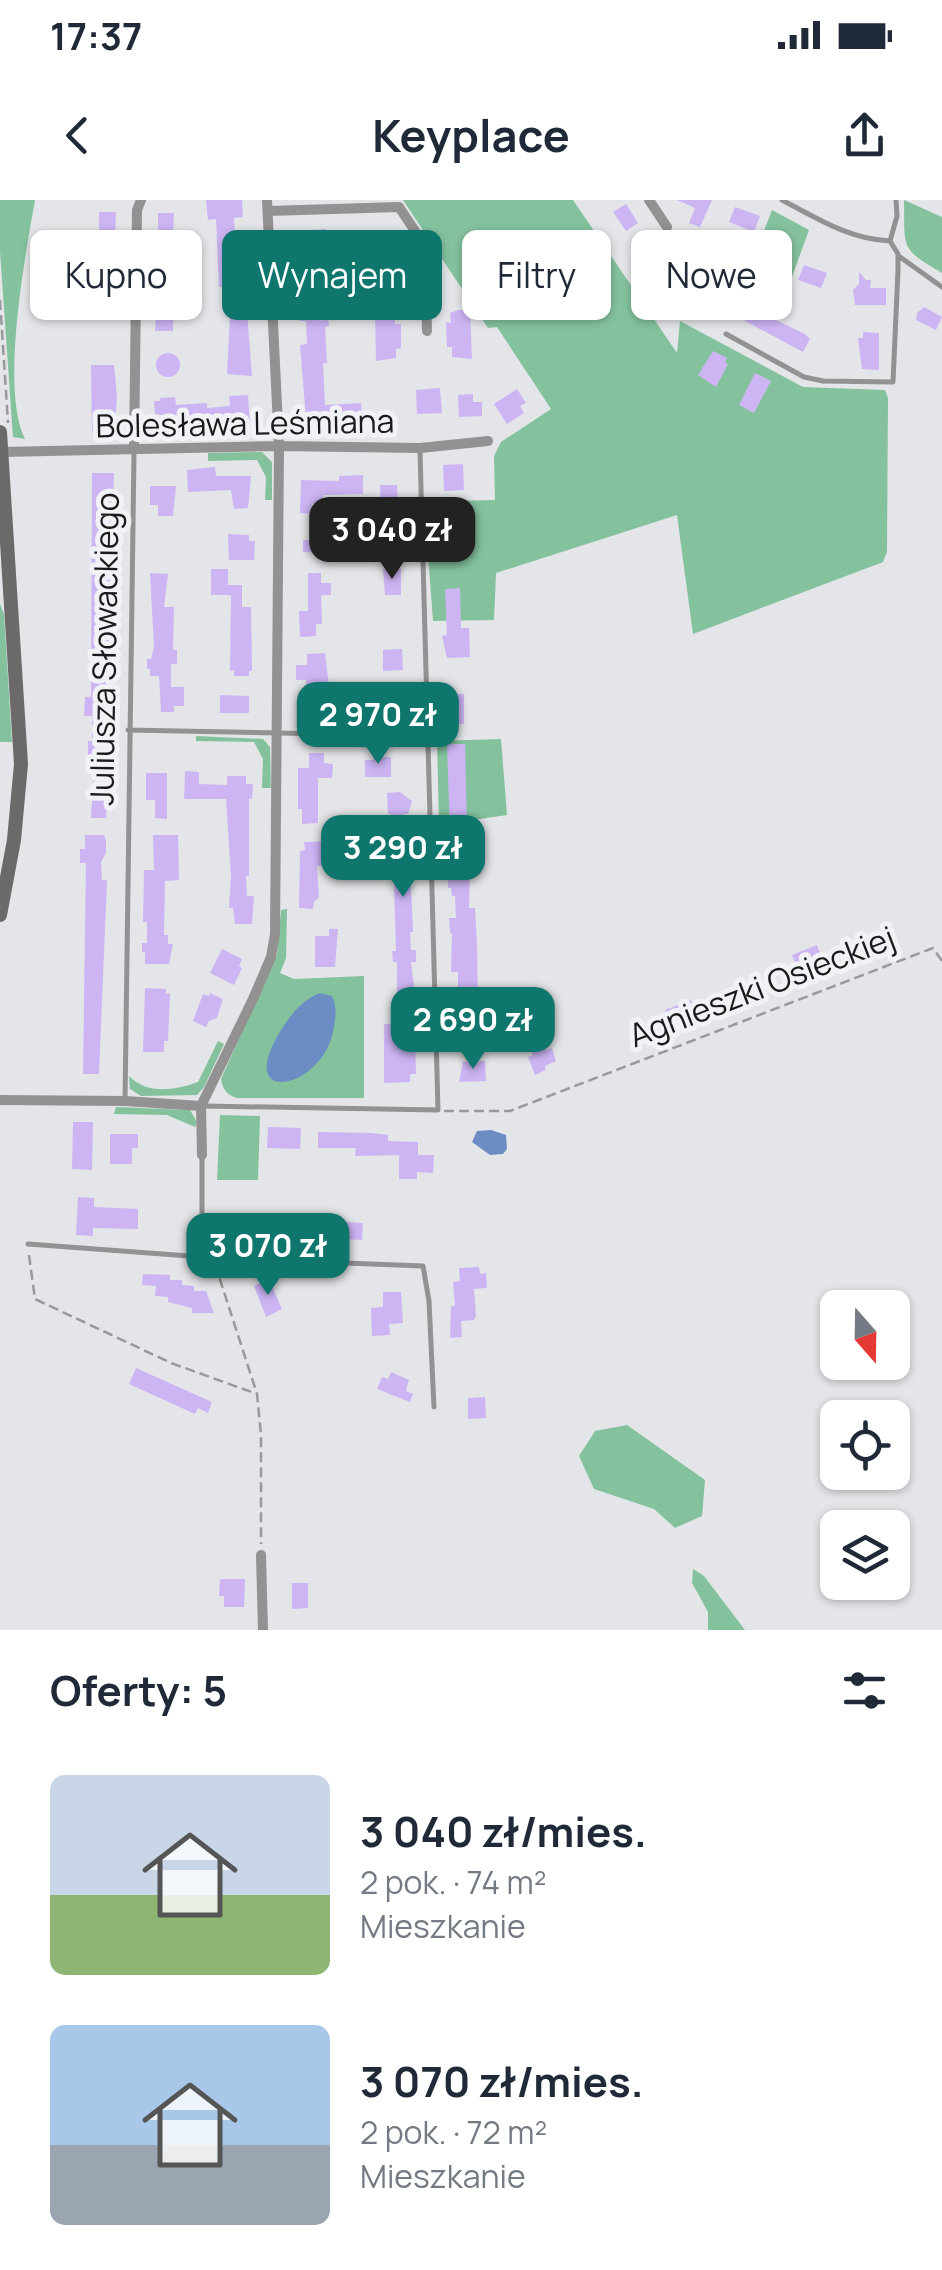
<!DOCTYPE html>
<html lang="pl">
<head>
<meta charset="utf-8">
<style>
	body { margin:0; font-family:Manrope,sans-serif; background:#f2f2f3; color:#1f2937; height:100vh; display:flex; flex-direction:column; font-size:38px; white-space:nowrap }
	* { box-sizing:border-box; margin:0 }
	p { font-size:32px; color:#747a83 }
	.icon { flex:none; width:55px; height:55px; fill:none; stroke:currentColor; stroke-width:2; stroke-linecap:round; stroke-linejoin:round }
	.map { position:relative; height:1430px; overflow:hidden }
	.details { display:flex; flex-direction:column; background:#fff; flex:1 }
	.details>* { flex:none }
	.top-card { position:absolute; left:30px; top:30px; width:882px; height:90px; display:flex; gap:20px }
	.needle { width:65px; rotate:160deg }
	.buttons { position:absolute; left:820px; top:1090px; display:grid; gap:20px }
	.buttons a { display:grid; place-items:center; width:90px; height:90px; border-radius:15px; background:#fff; box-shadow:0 2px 8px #0004; font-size:50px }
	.price { position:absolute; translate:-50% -85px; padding:0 22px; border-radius:20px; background:#0f766e; color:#fff; font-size:32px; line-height:65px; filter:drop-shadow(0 2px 5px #0008) }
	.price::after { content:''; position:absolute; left:50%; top:60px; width:30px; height:22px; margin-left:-15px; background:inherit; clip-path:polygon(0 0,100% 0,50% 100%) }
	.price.current { background:#222; color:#fff }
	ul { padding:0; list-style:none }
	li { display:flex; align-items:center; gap:30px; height:250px; padding:0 50px }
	li span { display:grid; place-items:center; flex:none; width:280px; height:200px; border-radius:15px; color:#555 }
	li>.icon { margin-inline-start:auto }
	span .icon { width:120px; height:120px; fill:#fffc; stroke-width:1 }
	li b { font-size:42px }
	h2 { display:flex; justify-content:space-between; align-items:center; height:120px; padding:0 50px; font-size:42px }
	.tag { padding:0 35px; border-radius:15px; background:#fff; box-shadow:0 2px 8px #0004; font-size:35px; line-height:90px }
	.tag.current { background:#0f766e; color:#fff }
	.status { display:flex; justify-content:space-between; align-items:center; height:70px; padding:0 50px; background:#fff; direction:ltr }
	.status svg { height:28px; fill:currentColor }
	header { display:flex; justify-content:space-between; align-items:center; height:130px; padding:0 50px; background:#fff; font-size:45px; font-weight:700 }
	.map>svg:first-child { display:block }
	.green { fill:#84c29e }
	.water { fill:#6b8dc3 }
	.building { fill:#cdb5f4 }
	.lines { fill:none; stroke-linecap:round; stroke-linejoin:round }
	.path { stroke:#98999b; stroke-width:2.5; stroke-dasharray:10 5; stroke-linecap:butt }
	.lane { stroke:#939191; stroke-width:5 }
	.street { stroke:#939191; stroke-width:10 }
	.secondary { stroke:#6c6969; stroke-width:14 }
	.labels { text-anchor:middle; stroke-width:10; stroke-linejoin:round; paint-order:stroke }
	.street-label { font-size:32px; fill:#1a1a1b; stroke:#f0f2f6 }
</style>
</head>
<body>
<div class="status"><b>17:37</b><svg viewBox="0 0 49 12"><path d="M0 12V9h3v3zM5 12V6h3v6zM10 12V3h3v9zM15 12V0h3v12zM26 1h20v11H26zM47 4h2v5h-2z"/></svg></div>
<header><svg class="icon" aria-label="back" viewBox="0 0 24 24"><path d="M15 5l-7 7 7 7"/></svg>Keyplace<svg class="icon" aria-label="share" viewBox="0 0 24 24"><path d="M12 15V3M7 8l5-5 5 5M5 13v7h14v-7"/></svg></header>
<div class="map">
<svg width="942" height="1430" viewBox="0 0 942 1430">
	<rect width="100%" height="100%" fill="#e3e5e8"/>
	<path class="green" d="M0,0H35C25,57 0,189 25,239L13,237L0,51Z
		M403,0H573L677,153L680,121L803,187L885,190L888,198L887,352L883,362L693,434L677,315L496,373L494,420L433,421L424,302L495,300L494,256L501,242L551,209L497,127L488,128Z
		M904,0L942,17V73C899,48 905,48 904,0Z
		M772,10L809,30L785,96L747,75Z
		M262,252L272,262V300H265L266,277L257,260L208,261V253Z
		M0,404L4,414L12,542H0Z
		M419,483L421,513L414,524H357L356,484Z
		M196,536L263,539L270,547L271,588H262L263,559L254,542L196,541Z
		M501,539L507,615L439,625L437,541Z
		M287,709L286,758L280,773L294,779L364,776V898H237C227,895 223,890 221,879L277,754L281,710Z
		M218,841L224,844L204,887L197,895L141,896L130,889L129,876C146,894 173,891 198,882Z
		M116,907L190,910L197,922L195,927L167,915L114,914Z
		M220,915L260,916L258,980H217Z
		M627,1225L705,1280L702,1316L675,1328L654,1309L594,1289L579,1256L595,1231Z
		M693,1369L704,1376L745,1430H708V1412L692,1383Z"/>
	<path class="water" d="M320,793L332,796C337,807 336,815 334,827C325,889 237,907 277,837C287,819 301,800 320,793Z
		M491,930L506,935L507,949L503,954L490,955L472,942L477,931Z"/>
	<path class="building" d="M206,0H242L243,17L234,18L235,40H246L247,53L235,54L236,71L248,70L249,86H245L252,176L227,174L230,115H234L233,86L219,87L216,19L208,20Z
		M677,0H712L700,27L689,23L695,8Z
		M626,4L638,23L626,31L613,12Z
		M735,7L760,16L754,32L729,22Z
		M99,12H116L114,58H120L119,76H114V113H101V108H97V76H91V49H99Z
		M158,13H174L172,55L184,54L186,85L155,87L154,73H166L164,39H160L161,33H158Z
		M326,29L327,52L296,50L295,31Z
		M374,45L394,48V57H399L400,81H394V92L375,94Z
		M662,55L674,74L660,84L648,64Z
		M804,65L827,73L821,88L798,80Z
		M316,66L318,106H324V112H328L329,126L325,127L327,163H323L325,205L361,203L362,218L336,222V218L306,219L300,145L307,144L306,121H300V67Z
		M707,70L724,79L722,85L727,87L721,99L716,96L714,102L696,92Z
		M859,72L866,80H871L870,88H886V105H855L853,90L859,84Z
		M157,106H173V131H155Z
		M924,107L942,117L936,130L916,120L917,113Z
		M751,108L805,134L810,139L803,152L745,121Z
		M458,110H470L472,159L452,157V147H447L446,122L451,123L450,113Z
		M375,112L395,115V124H401V148L396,149V158L376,161Z
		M863,132L879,133V170L862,169L858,138H863Z
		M713,151L727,158L725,163L728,164L716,187L698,175Z
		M156 165a12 12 0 1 1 24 0a12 12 0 1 1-24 0Z
		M91,165H114L117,196L115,223H109V233H92Z
		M755,173L771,181L754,213L739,205Z
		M440,188L442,213L417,214L416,190Z
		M517,189L526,203L520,206L524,213L507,224L494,204Z
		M473,194V202H482V216L459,217L458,195Z
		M248,195L250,224L209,221L210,226L192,227V223L165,224L164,215L155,214L154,201H160V198L175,197L176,205L207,203V208L230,206L229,196Z
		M463,264L464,290L444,291L443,265Z
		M215,267L216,276H251L248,308L234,309L231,290L188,292L187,270Z
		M92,273H114L109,493H112L111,525H108V562H105V588L108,589L106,618H91L94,567L88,560V541H92V516H84L85,497H91Z
		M363,275V294L323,295L322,304H312V314L300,313L301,280L339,281V276Z
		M380,285H397L400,352L383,353Z
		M150,286H176L173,316H158V305H150Z
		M310,330H326L327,353L303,352V340H310Z
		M228,334L249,335V341H255L254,360H229Z
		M211,369H228V385H242V407H251L252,471H249V476H234V470L230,471L231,395H211Z
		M383,369H401V395H385Z
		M150,373L168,374L164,407H174L173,450H177V464H171V487H184V506H174V512H161L159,476H150V469H147V459H151L154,447Z
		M308,373H321V383H331V395H321L322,424H316V436L300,437L299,411H308Z
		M460,388L461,428H469L470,457L447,458L442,436L447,435L445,389Z
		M402,449L403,470L383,471V450Z
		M325,453L332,511L314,514L311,509H306V480H296V465H307V454Z
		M444,494H464V524L444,525Z
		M220,495L249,496V513H220Z
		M447,544H465L467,629H471L469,708H475L477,744L478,809H474L475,843H470L471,848H459L458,843H454L453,822H458V772H451L452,733H450L449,718H456L455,696H452L451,688H448V668H451Z
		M309,553H324V563L333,564L332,578H318V623L302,624V609H298V568H309Z
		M373,557H391V577H365V560H373Z
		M185,571L199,572V584L227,585V576H246V584H253L252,599H249V676H246L247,696H254L252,724H235L233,708H229L231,676L226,599H184Z
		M146,573H167V619L155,618V600H146Z
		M400,592L412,601L408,614H404L405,636H412L413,661H410L413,732H410L411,750H416V762H411L416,803H412V810H400L399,804H397V762H393L392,751H396L392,620L391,614H388L387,593Z
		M85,635H104L106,641V653L101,662L102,680H107L99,874H83L86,663H80V649H85Z
		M153,635H178L179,680L165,681L164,735H168V744H173L169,764H145V752H142V743H147V722H143L144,670H154Z
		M329,641V666H317L319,697L314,702L313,709L299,708L300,651L305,650L304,642Z
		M329,729H338L335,767H315V736H329Z
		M817,745L823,761L798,770L792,755Z
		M222,749L242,759L239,766L242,768L234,785L210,773Z
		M145,788L166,789V794L170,793L168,841H164V852H143Z
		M210,793L223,799L217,818L209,821L206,827L193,821L203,794L209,796Z
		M691,800L696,812L670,822L665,810Z
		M384,824H402V836L415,835L416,874H410V882L384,883Z
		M544,846L546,850L552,848L556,861L545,866L546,870L535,875L528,857L533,855L531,851Z
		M485,861L486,881L459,882L463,862Z
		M73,922H93L92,970L72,969Z
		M268,927L301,928L300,949L267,948Z
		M318,932L372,933L388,935V941L418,942V955H434L433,973L417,972V979H399V955L355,956L356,948H318Z
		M110,934H138V948H132V964H110Z
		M78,997L94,998V1007L138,1009V1029L93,1028V1036L76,1035Z
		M232,1020L307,1022L308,1043L278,1042V1037L236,1035Z
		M331,1021L363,1023L362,1040L330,1038Z
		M479,1067L480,1074L486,1073L487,1088L474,1089L476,1116L474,1120L461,1121L462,1137L450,1138L451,1106H455L453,1082L460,1081L459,1068Z
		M143,1074L170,1075V1080H182V1085L194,1086V1091H206L214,1113H192V1108L168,1102V1097L155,1096L156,1086L142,1085Z
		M269,1079L282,1109L266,1117L254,1086Z
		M383,1092H401L403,1123L389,1124L390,1135L372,1136L371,1108L383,1107Z
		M136,1168L212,1202L208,1213L198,1208L195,1214L129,1184Z
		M391,1172L409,1180L406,1191L413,1194L410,1202L377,1189L382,1177L388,1179Z
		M485,1197L486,1218L468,1219V1198Z
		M220,1379H245L244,1407H224V1396H219Z
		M292,1383H308V1408L292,1409Z"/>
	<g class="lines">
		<path class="path" d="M0,100L8,223
			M444,911H510L933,748L942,761
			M29,1055L35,1099L171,1163L257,1194
			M215,1064L257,1194L261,1235V1344"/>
		<path class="lane" d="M782,0C818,19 849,39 890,41L897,16L896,0
			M900,57L942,87
			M726,134L804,177L823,181L893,182L898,70V54L890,41
			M128,530L428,536
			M125,901L134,253
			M204,906L438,910L420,251
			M202,955V1027L216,1058
			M28,1044L216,1058L423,1066L429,1101L434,1207"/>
		<path class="street" d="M649,0L667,27
			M268,11L399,7L425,46L427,131
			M134,250L137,10L141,0
			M2,252L279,246L420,248L488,241
			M0,900L125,901L201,906
			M202,955L201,906L253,799L271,757L275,734L279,246L267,0
			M261,1355L263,1430"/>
		<path class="secondary" d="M0,232L21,564L14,640L0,715"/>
	</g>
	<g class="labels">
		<g class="street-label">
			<text transform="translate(245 224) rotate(-1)" y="11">Bolesława Leśmiana</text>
			<text transform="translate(105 449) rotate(-89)" y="11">Juliusza Słowackiego</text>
			<text transform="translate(762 787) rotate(-21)" y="11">Agnieszki Osieckiej</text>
		</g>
	</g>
</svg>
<div class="buttons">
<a><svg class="needle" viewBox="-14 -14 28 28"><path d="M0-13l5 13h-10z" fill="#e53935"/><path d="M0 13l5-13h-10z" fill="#747a83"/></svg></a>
<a><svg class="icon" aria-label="locate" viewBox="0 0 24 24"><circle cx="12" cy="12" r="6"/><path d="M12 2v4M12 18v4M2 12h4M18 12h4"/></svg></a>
<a><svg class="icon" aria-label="layers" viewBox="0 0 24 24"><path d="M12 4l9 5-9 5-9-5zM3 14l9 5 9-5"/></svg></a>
</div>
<b class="price current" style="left:392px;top:382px">3 040 zł</b>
<b class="price" style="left:378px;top:567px">2 970 zł</b>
<b class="price" style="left:403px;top:700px">3 290 zł</b>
<b class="price" style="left:473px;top:872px">2 690 zł</b>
<b class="price" style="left:268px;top:1098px">3 070 zł</b>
<div class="top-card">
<a class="tag">Kupno</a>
<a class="tag current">Wynajem</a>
<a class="tag">Filtry</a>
<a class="tag">Nowe</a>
</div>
</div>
<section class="details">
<h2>Oferty: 5<svg class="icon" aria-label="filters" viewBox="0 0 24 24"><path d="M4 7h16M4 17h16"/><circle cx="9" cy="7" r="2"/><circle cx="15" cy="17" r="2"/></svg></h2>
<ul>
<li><span style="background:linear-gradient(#c9d6e8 60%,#8fb573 0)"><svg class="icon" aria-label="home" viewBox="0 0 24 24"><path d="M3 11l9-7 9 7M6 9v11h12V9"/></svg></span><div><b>3 040 zł/mies.</b><p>2 pok. · 74 m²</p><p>Mieszkanie</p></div></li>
<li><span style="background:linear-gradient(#a9c7e8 60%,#9aa5b1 0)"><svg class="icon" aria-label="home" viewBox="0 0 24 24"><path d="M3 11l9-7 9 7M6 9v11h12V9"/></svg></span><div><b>3 070 zł/mies.</b><p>2 pok. · 72 m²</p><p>Mieszkanie</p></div></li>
</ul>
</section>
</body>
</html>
